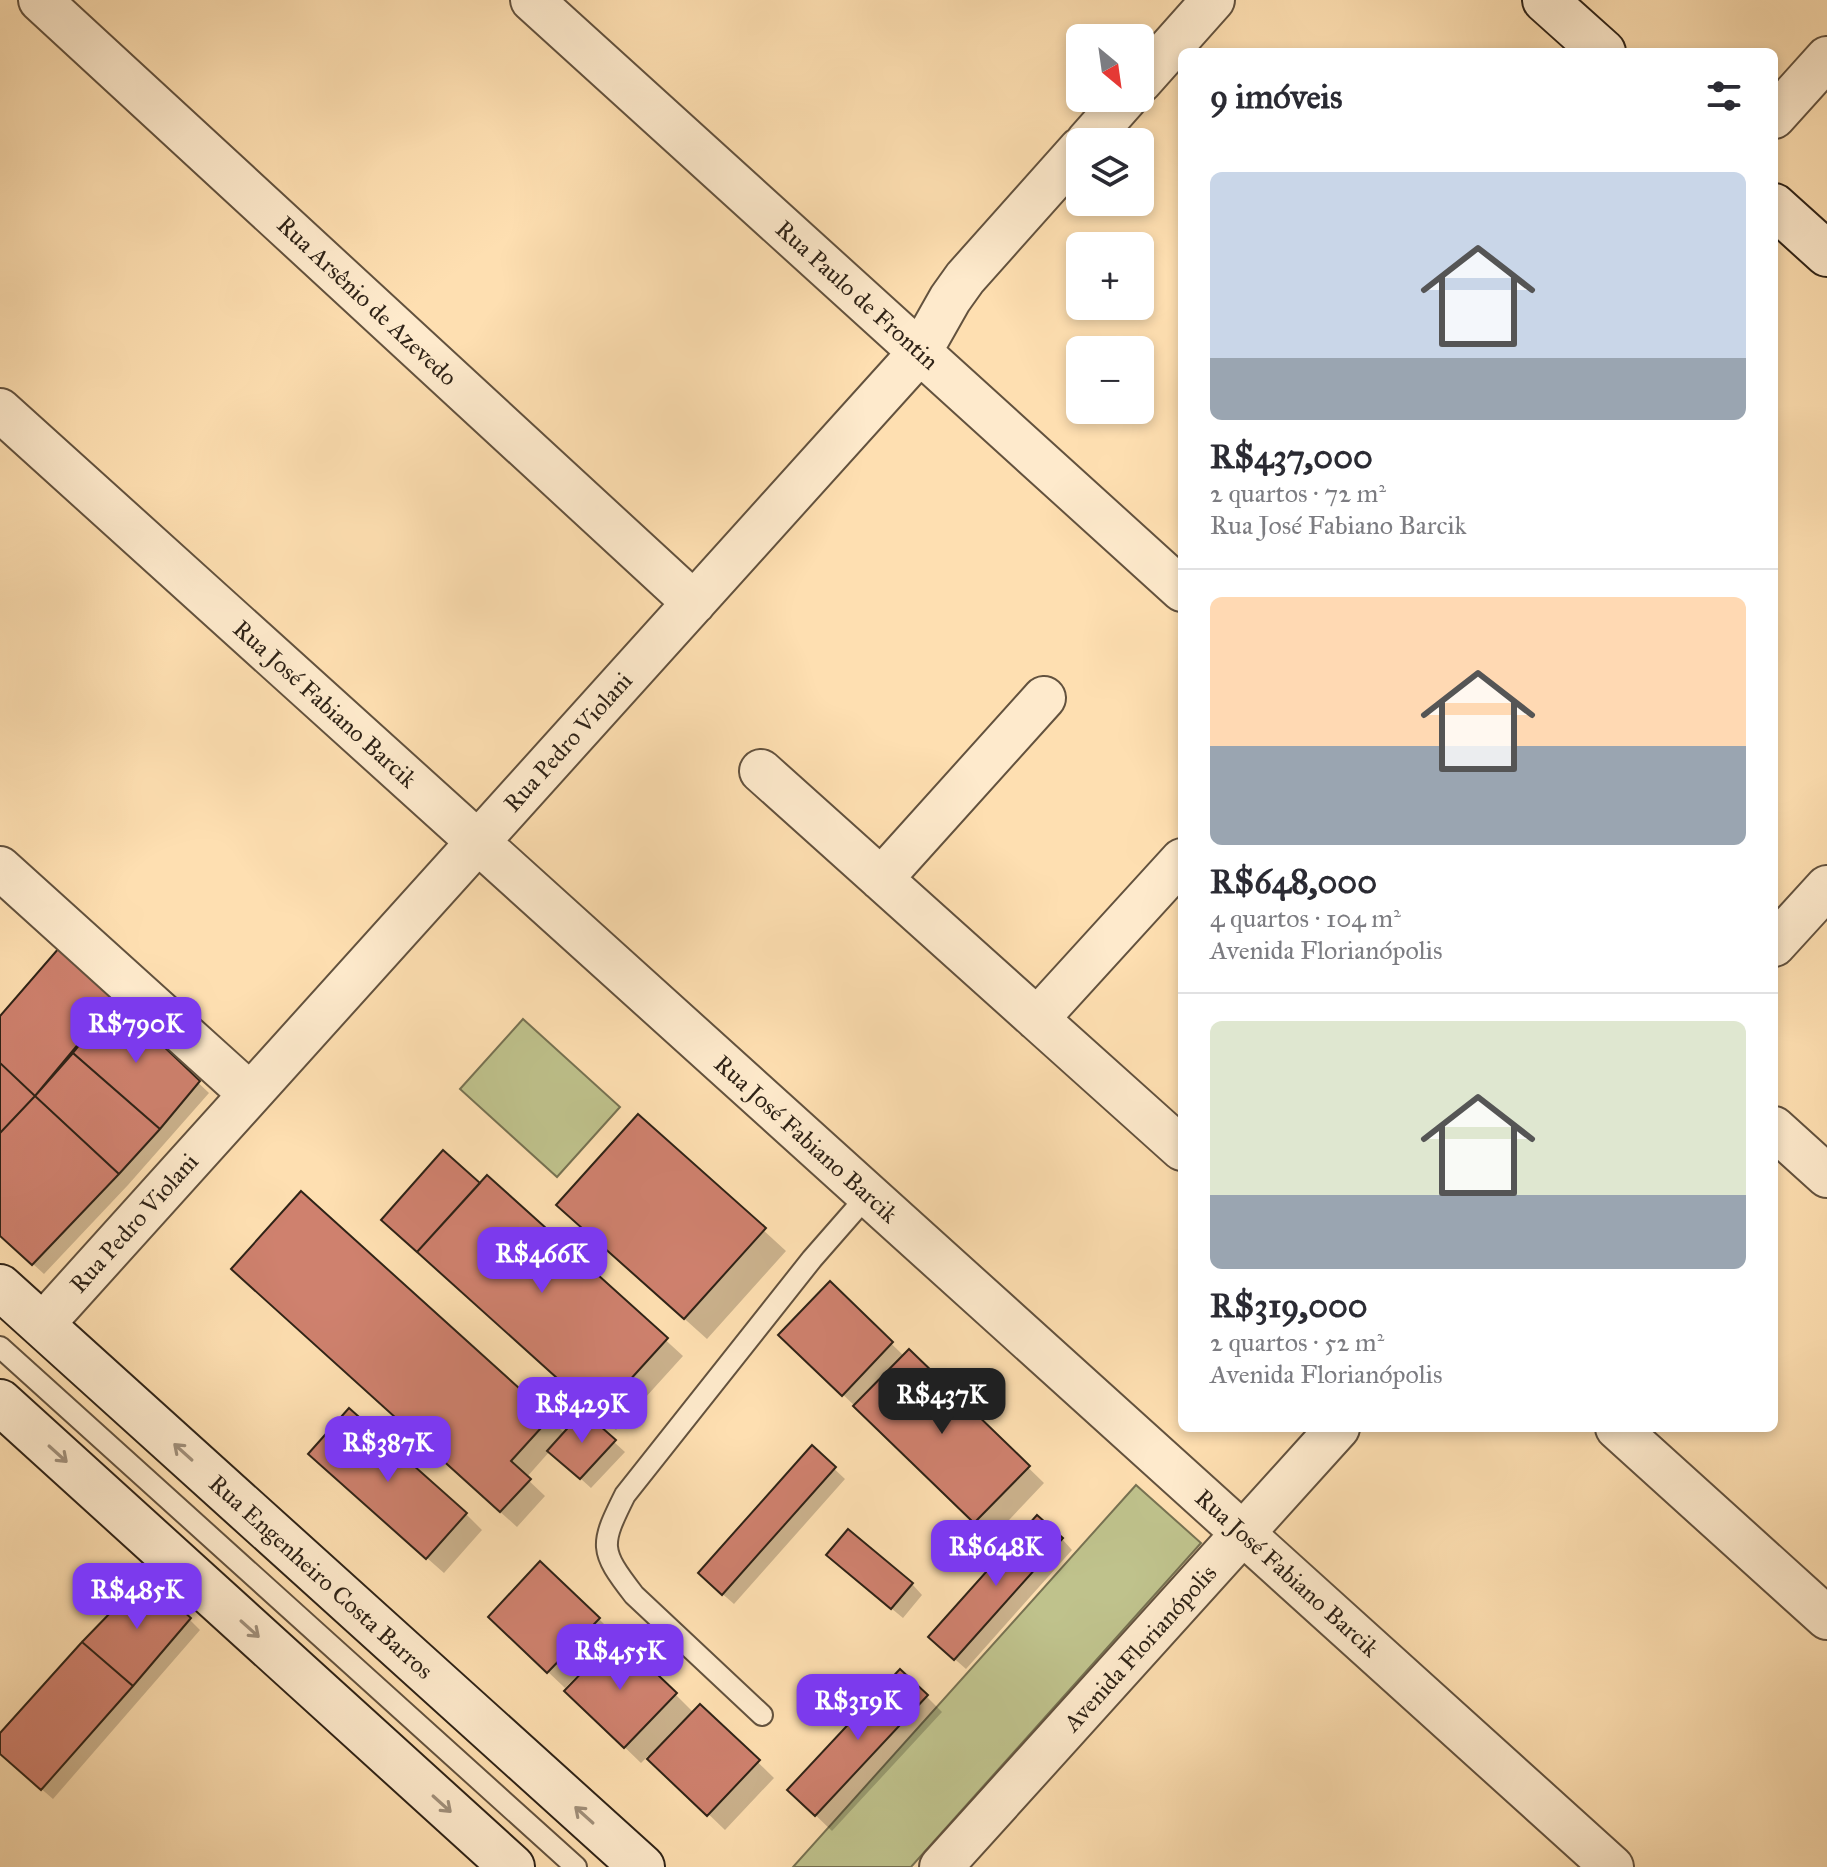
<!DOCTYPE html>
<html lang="pt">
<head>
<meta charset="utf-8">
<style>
	body { margin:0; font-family:"IM FELL Great Primer",serif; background:#f2f2f3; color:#2b2b33; height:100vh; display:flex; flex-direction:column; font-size:30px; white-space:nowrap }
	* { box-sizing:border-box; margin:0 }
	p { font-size:26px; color:#7c7c81 }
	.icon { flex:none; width:44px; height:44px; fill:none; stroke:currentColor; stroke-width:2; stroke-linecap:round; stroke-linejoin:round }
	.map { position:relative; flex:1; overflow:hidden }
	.panel { position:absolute; left:1178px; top:48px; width:600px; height:1384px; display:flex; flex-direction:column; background:#fff; border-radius:12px; box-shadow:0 4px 12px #0003 }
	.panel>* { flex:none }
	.needle { width:52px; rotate:151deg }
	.buttons { position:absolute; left:1066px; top:24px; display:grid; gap:16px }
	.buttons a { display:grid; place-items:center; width:88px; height:88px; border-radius:12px; background:#fff; box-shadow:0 4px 12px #0003; font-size:40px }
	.price { position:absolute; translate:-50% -68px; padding:0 18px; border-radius:16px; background:#7c3aed; color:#fff; font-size:26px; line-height:52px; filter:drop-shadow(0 2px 4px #0008) }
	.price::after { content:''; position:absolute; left:50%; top:48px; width:24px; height:18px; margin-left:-12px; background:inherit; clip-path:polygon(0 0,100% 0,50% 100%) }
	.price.selected { background:#222; color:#fff }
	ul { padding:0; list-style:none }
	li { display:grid; align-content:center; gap:16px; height:424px; padding:0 32px }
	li+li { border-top:2px solid #e1e1e2 }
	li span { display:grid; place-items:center; height:248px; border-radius:12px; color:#555 }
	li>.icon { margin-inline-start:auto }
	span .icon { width:144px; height:144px; fill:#fffc; stroke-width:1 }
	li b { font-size:34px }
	h2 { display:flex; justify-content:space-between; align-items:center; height:96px; padding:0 32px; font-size:34px }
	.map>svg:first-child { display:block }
	.green { fill:#bfc28c; stroke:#777252; stroke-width:2 }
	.shadow { fill:#0003 }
	.building { fill:#cf816e; stroke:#2f2317; stroke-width:2 }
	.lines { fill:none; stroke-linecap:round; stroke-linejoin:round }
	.lane-casing { stroke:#63523e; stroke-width:24 }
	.street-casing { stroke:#63523e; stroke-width:46 }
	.secondary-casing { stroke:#2f2317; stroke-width:48 }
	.lane { stroke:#feeacc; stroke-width:20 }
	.street { stroke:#feeacc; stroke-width:42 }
	.secondary { stroke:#feeacc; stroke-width:44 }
	.oneway { stroke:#a1907b }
	.labels { text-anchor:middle; stroke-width:7; stroke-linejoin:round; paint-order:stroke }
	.street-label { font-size:24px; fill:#2f2317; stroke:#feeacc }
</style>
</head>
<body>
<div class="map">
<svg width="1827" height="1867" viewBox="0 0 1827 1867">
	<rect width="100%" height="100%" fill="#fedfb1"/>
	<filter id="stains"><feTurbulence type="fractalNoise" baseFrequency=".0025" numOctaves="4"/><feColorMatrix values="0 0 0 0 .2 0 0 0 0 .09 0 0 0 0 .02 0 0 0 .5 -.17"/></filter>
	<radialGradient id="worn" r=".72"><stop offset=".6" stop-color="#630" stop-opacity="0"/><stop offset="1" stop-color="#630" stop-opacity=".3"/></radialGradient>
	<path class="green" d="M523,1019L620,1107L557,1177L460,1089Z
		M1136,1485L1201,1543L911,1867H793Z"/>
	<path class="shadow" d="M59,950L209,1093L128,1185L44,1274L0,1234V1019Z
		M638,1116L786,1251L707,1339L581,1226Z
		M487,1177L683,1356L616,1430L400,1236L480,1186Z
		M830,1284L904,1356L909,1352L1044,1483L992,1538L781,1335Z
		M250,1285L549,1418L565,1434L614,1442L625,1452L591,1488L550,1451L526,1478L545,1496L517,1527Z
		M812,1448L845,1479L734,1604L711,1584Z
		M327,1470L466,1514L482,1530L444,1573Z
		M1062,1539L1072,1550L966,1669L941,1647Z
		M839,1565L912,1584L922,1595L903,1618Z
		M189,1619L200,1630L53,1799L0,1753V1736Z
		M599,1619L615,1635L565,1688L507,1633Z
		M675,1694L694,1713L700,1706L774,1778L725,1830L648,1756L641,1763L583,1707Z
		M926,1696L942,1712L832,1831L806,1806Z"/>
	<path class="building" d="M59,948L115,1000L35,1096L0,1063V1016Z
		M115,1000L200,1081L160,1129L73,1053Z
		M73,1053L160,1129L119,1174L35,1096Z
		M0,1063L35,1096L0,1133Z
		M35,1096L119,1174L32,1265L0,1236V1133Z
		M638,1114L766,1228L684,1319L556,1205Z
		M443,1150L480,1183L417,1252L381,1220Z
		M487,1175L668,1338L598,1415L417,1252Z
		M301,1191L551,1417L511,1461L531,1479L500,1512L231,1269Z
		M830,1281L893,1342L842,1396L778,1335Z
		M909,1349L1030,1466L974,1523L853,1406Z
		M349,1408L467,1513L426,1559L308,1454Z
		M583,1411L616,1440L580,1479L547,1451Z
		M812,1445L836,1467L722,1595L698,1573Z
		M1037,1515L1063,1538L954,1660L928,1637Z
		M848,1529L913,1583L891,1609L826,1555Z
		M540,1561L600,1618L547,1673L488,1617Z
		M145,1577L191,1618L133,1686L82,1642Z
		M617,1636L677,1693L624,1748L564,1691Z
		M82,1642L133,1686L41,1790L0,1754V1733Z
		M900,1669L928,1695L815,1816L787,1790Z
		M700,1704L760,1760L707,1816L647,1759Z"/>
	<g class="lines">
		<g class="lane-casing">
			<path id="lane" d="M0,1347L576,1867
				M762,1715L634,1595C599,1550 600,1545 625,1495L812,1259L868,1195"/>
		</g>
		<g class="street-casing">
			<path id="street" d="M40,0L694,603
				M532,0L1182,590
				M1140,82L1213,0
				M1774,117L1827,58
				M1087,142L1126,98
				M0,410L1612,1867
				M761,771L1182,1149
				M0,868L250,1094
				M881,879L1044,698
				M1774,945L1827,887
				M1037,1019L1182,860
				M1774,1128L1827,1176
				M42,1325L920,352L950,299L965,278L1080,149
				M1617,1428L1827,1618
				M941,1867L1338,1428"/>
		</g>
		<g class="secondary-casing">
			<path id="secondary" d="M1545,0L1603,52
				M1774,206L1827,254
				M0,1287L642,1867
				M0,1402L512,1867"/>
		</g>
		<use href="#lane" class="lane"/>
		<use href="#street" class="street"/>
		<use href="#secondary" class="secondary"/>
	</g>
	<defs><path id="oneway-shaft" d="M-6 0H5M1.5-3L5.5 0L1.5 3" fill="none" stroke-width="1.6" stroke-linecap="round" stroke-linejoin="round" transform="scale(2)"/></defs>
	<g class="oneway">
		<use href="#oneway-shaft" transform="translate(183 1452) rotate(-138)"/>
		<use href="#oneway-shaft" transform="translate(58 1454) rotate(42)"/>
		<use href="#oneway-shaft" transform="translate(250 1629) rotate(42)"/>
		<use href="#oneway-shaft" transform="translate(442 1804) rotate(42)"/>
		<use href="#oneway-shaft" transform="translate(584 1815) rotate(-138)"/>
	</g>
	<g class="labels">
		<g class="street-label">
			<text transform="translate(857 295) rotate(42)" y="8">Rua Paulo de Frontin</text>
			<text transform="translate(367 301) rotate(43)" y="8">Rua Arsênio de Azevedo</text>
			<text transform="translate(325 704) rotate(42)" y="8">Rua José Fabiano Barcik</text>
			<text transform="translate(568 742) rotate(-48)" y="8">Rua Pedro Violani</text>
			<text transform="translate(806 1139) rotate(42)" y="8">Rua José Fabiano Barcik</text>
			<text transform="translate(134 1223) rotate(-48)" y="8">Rua Pedro Violani</text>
			<text transform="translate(1287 1573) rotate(42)" y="8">Rua José Fabiano Barcik</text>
			<text transform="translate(321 1577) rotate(42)" y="8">Rua Engenheiro Costa Barros</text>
			<text transform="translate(1140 1648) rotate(-48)" y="8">Avenida Florianópolis</text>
		</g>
	</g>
	<rect width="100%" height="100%" filter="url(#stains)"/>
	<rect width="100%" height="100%" fill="url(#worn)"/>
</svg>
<div class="buttons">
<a><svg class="needle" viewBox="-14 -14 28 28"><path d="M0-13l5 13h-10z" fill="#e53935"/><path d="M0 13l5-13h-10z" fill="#7c7c81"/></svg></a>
<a><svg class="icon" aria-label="layers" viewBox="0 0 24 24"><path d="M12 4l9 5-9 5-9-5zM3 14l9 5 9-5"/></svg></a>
<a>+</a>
<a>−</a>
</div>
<b class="price" style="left:136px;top:1065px">R$790K</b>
<b class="price" style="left:542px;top:1295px">R$466K</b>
<b class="price selected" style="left:942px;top:1436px">R$437K</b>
<b class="price" style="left:582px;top:1445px">R$429K</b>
<b class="price" style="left:388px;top:1484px">R$387K</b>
<b class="price" style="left:996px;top:1588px">R$648K</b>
<b class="price" style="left:137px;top:1631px">R$485K</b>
<b class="price" style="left:620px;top:1692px">R$455K</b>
<b class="price" style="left:858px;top:1742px">R$319K</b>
<section class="panel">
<h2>9 imóveis<svg class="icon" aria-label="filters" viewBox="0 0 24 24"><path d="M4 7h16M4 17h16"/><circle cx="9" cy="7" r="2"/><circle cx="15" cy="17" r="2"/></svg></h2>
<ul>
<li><span style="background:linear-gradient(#c9d6e8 75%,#9aa5b1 0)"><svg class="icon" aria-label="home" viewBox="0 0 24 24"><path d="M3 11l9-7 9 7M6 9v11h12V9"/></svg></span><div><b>R$437,000</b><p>2 quartos · 72 m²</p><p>Rua José Fabiano Barcik</p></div></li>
<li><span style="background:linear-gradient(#ffd9b3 60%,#9aa5b1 0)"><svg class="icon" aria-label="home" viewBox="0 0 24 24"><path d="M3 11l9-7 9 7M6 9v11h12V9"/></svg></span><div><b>R$648,000</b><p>4 quartos · 104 m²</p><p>Avenida Florianópolis</p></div></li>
<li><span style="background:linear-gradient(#dfe7d0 70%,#9aa5b1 0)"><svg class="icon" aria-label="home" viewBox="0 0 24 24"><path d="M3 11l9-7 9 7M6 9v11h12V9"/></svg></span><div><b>R$319,000</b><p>2 quartos · 52 m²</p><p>Avenida Florianópolis</p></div></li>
</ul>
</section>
</div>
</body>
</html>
